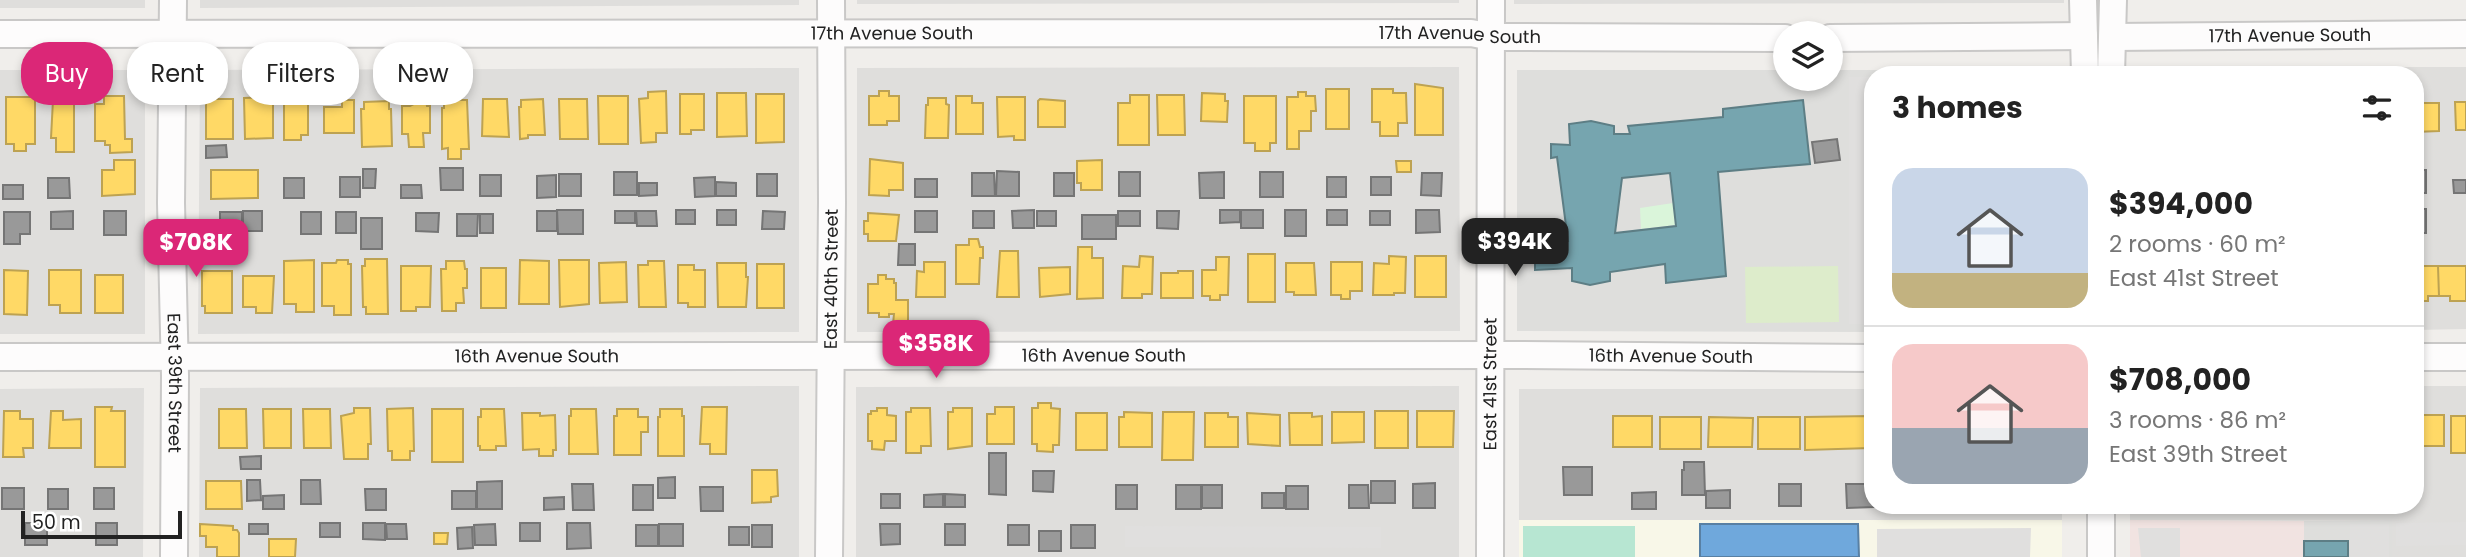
<!DOCTYPE html>
<html lang="en">
<head>
<meta charset="utf-8">
<style>
	body { margin:0; font-family:Poppins,sans-serif; background:#f2f2f2; color:#222; height:100vh; display:flex; flex-direction:column; font-size:26px; white-space:nowrap }
	* { box-sizing:border-box; margin:0 }
	p { font-size:23px; color:#767676 }
	.icon { flex:none; width:38px; height:38px; fill:none; stroke:currentColor; stroke-width:2; stroke-linecap:round; stroke-linejoin:round }
	.map { position:relative; flex:1; overflow:hidden }
	.drawer { position:absolute; left:1864px; top:66px; width:560px; height:448px; display:flex; flex-direction:column; background:#fff; border-radius:28px; box-shadow:0 4px 10px #0003 }
	.drawer>* { flex:none }
	.banner { position:absolute; left:21px; top:42px; width:665px; height:63px; display:flex; gap:14px }
	.tools { position:absolute; left:1773px; top:21px; display:grid; gap:14px }
	.tools a { display:grid; place-items:center; width:70px; height:70px; border-radius:50%; background:#fff; box-shadow:0 4px 10px #0003; font-size:35px }
	.scale { position:absolute; left:21px; bottom:18px; width:161px; box-sizing:border-box; padding-left:7px; border:4px solid #222; border-top:0; font-size:19px; line-height:24px; white-space:nowrap; color:#222; -webkit-text-stroke:5px #fff; paint-order:stroke }
	.price { position:absolute; translate:-50% -60px; padding:0 16px; border-radius:14px; background:#db2777; color:#fff; font-size:23px; line-height:46px; filter:drop-shadow(0 2px 4px #0008) }
	.price::after { content:''; position:absolute; left:50%; top:42px; width:21px; height:16px; margin-left:-10px; background:inherit; clip-path:polygon(0 0,100% 0,50% 100%) }
	.price.current { background:#222; color:#fff }
	ul { padding:0; list-style:none }
	li { display:flex; align-items:center; gap:21px; height:175px; padding:0 28px }
	li+li { border-top:2px solid #e0e0e0 }
	li span { display:grid; place-items:center; flex:none; width:196px; height:140px; border-radius:21px; color:#555 }
	li>.icon { margin-inline-start:auto }
	span .icon { width:84px; height:84px; fill:#fffc; stroke-width:1 }
	li b { font-size:30px }
	h2 { display:flex; justify-content:space-between; align-items:center; height:84px; padding:0 28px; font-size:30px }
	.tag { padding:0 24px; border-radius:28px; background:#fff; box-shadow:0 4px 10px #0003; font-size:24px; line-height:63px }
	.tag.current { background:#db2777; color:#fff }
	.map>svg:first-child { display:block }
	.residential { fill:#dfdedc }
	.commercial { fill:#f1e3e1 }
	.education { fill:#f8f7e8 }
	.religious { fill:#dededc }
	.grass { fill:#ddeccb }
	.park { fill:#daf5da }
	.pitch { fill:#b7e6d2 }
	.parking { fill:#e0dfde }
	.homes { fill:#ffd966; stroke:#bda252; stroke-width:2 }
	.schools { fill:#6fa8dc; stroke:#5880a4; stroke-width:2 }
	.public { fill:#76a5af; stroke:#5d7e85; stroke-width:2; fill-rule:evenodd }
	.industry { fill:#999; stroke:#757575; stroke-width:2 }
	.lines { fill:none; stroke-linecap:round; stroke-linejoin:round }
	.minor-casing { stroke:#c9c8c7; stroke-width:30 }
	.minor { stroke:#fdfcfc; stroke-width:26 }
	.labels { text-anchor:middle; stroke-width:7; stroke-linejoin:round; paint-order:stroke }
	.street-label { font-size:18px; fill:#222; stroke:#fff }
</style>
</head>
<body>
<div class="map">
<svg width="2466" height="557" viewBox="0 0 2466 557">
	<rect width="100%" height="100%" fill="#f0eeeb"/>
	<path class="residential" d="M0,0H145V8H0Z
		M200,0H799V5L200,8Z
		M857,0H1459V3L857,4Z
		M1514,0H2064V3L1514,4Z
		M1459,67L1460,331L857,332V68Z
		M2131,67H2466V329L2415,330V75H2131Z
		M799,68V332L198,334L200,70Z
		M0,70H145V334H0Z
		M799,386V557H199L200,388Z
		M1459,386V557H856V387Z
		M2415,386H2466V557H2392L2391,521L2130,520V506H2415Z
		M144,388L143,557H0V389Z
		M1519,389H1872V506H2062V520H1519Z"/>
	<path class="commercial" d="M2130,520L2304,521V557H2130Z"/>
	<path class="education" d="M1519,520H2062V557H1519Z"/>
	<path class="religious" d="M1517,70H1785V79H1830L1831,70H2059V75H1872V332L1517,331Z
		M2304,521H2392V557H2304Z"/>
	<path class="grass" d="M1838,266L1839,322L1746,323L1745,267Z"/>
	<path class="park" d="M1673,203L1675,225L1641,229L1640,208Z"/>
	<path class="pitch" d="M1523,526H1635V557H1523Z"/>
	<path class="parking" d="M1849,77H1872V324H1849Z
		M2466,522V545L2396,546V523Z
		M2350,524H2389V557H2350Z
		M1125,526L1381,527V548L1125,547Z
		M2031,528L2030,557H1877V529Z
		M2138,528H2180V557H2141Z"/>
	<path class="homes" d="M1415,84L1443,88V135H1415Z
		M1326,89H1349V129H1326Z
		M1372,89H1393V93H1406L1407,123H1398V136H1380V122H1372Z
		M666,91L667,133H656V142L641,143L639,99L648,98V92Z
		M879,91H889V96H899V121H887V125H869V96H879Z
		M1298,92H1306V96H1315L1316,111H1311V131H1299V149H1287V97H1298Z
		M717,93H746L747,136L717,137Z
		M1202,93L1225,94V101H1228L1227,122L1201,121Z
		M680,94H704V130H691V134H680Z
		M756,94H784V142L756,143Z
		M1130,95H1149V145H1118V103H1130Z
		M1157,95H1184L1185,135H1158Z
		M104,96H124L125,139H132V152L110,153V145H105V141H95V104H104Z
		M598,96H628V144H599Z
		M956,96H972V103H983V134H956Z
		M1244,96H1276V143H1270V151H1255V143H1244Z
		M6,97H35V144H26V151H14V144H6Z
		M273,97V138L245,139L244,98Z
		M997,97H1025V140H1014V136L998,137Z
		M928,98H946V104L949,105L948,138H925L926,105H928Z
		M206,99H233V139H206Z
		M483,99H507L509,137L482,136Z
		M543,99L545,135H528V138L520,139L519,107H521V100Z
		M559,99H587L588,139H560Z
		M1040,99L1065,101V127H1038V101Z
		M53,100H74V152H56V138H51Z
		M342,100H354V133H324V107H342Z
		M414,100H426L427,106H430V133H423L424,147H409L408,134H402V106H410L414,104Z
		M444,100H467L469,149H461V159H448V148L442,149V108H444Z
		M284,101H308V135H301V140H284Z
		M389,101V109H391L392,146L362,147L361,109H364V102Z
		M2455,102H2466V130H2456Z
		M2415,103H2439V131L2415,132Z
		M870,159L903,163V190H889V196L869,195Z
		M114,160H135V194L102,196V170H114Z
		M1102,160V190H1081V183H1077V161Z
		M1396,161H1411V172H1397Z
		M211,170H258V198L211,199Z
		M868,213L899,215L896,241H868V234H864V221H868Z
		M969,239H978L980,247H983V258H980L979,284H956V245H969Z
		M1078,247H1092V258H1103V298L1077,299Z
		M1000,251H1018L1019,297H997Z
		M1248,254H1275V302H1248Z
		M1140,256L1153,257L1152,294H1142V298H1122L1123,266L1139,267Z
		M1389,256L1406,257L1405,293H1394V295H1373L1374,263L1389,264Z
		M1415,256H1446V297H1415Z
		M1216,257H1229L1228,295H1220V300H1210V296H1202V270H1216Z
		M365,259H387L388,314H366V307H363L362,266H365Z
		M314,260V312H296V304H284V261Z
		M337,260H348V264H351V315H334V306H322V263H336Z
		M520,260L549,261V304H519Z
		M559,260H589V304L560,307Z
		M446,261H464L465,269H467V288H463L464,303H456V311H442L441,269H446Z
		M648,261H664L666,307H639L638,265H648Z
		M626,262L627,302L600,303L599,263Z
		M924,262H945V297H916L917,271L924,272Z
		M1331,262H1362V291H1350V299H1341V295H1331Z
		M717,263H746V277H748L746,307H718Z
		M1286,263H1314L1316,295H1294V292H1286Z
		M757,264H784V308H757Z
		M678,265H694V270H705V307H688V303H678Z
		M401,266H431L430,307H416V311H401Z
		M2415,266H2438L2439,296H2428V301H2415Z
		M2438,266H2466V301H2450V296H2439Z
		M1070,267V294L1040,297L1039,268Z
		M481,268H506V308H481Z
		M4,270L28,271L27,315L4,314Z
		M49,270H81V313H60V305H49Z
		M202,271H232V313H205V306H202Z
		M1178,271H1193V298H1161V273H1178Z
		M95,275H123V313H95Z
		M878,275H886V279H894V283H896V300H908V324H893L894,314H889V317H879V313H868V284H878Z
		M243,276H274L272,313H256V307H243Z
		M1038,403H1051V408L1060,409L1059,445H1053V452L1037,451V444H1032V408H1038Z
		M95,407H112L111,411H125V467H95Z
		M702,407H727L726,454H710V444H700Z
		M995,407H1014V444H987V414H995Z
		M354,408H370L371,444H368V459H344L341,416L354,413Z
		M413,408L414,451H410V460H392V451H388L387,409Z
		M877,408H887V415L896,416V441H885L884,450L872,449V441H868V414H871V411H877Z
		M911,408H930L931,446H921V453H906V412H911Z
		M953,408H972V446L948,449V412H953Z
		M219,409H246L247,448H219Z
		M263,409H291V448H264Z
		M303,409H330L331,448H304Z
		M432,409H463V462H432Z
		M481,409H504L506,446H496V450H480V446H478V417H481Z
		M571,409H596L598,454H569V416H571Z
		M617,409H638V417H648V432H641V455H614V416H617Z
		M660,409H682V416H684V456H658V417H660Z
		M4,411H20V419H33V448H23L24,457H3Z
		M51,411H63V420L81,419V448H49Z
		M1375,411H1408V448H1375Z
		M1417,411H1454L1453,447H1417Z
		M1124,412L1152,413V447H1119V417H1124Z
		M1163,412H1194L1193,460H1162Z
		M1332,412H1364V442L1332,443Z
		M522,413H540V416L555,415L556,450H553V456H539V449L523,450Z
		M1076,413H1107V450H1076Z
		M1205,413H1228V417H1238V447H1205Z
		M1247,413L1280,415V446L1248,444Z
		M1289,413H1312V417L1322,416V445H1290Z
		M2415,415H2444V446H2415Z
		M1613,416H1652V447H1613Z
		M1871,416V448L1805,450V417Z
		M2451,416H2466V453H2451Z
		M1660,417H1701V449H1660Z
		M1709,417L1753,418L1752,447H1708Z
		M1758,417H1800V449H1758Z
		M752,470H777L778,496L771,497V502L752,503Z
		M206,481H241L242,509H206Z
		M200,524L233,526V530H237L239,533V557H217V547H206V536H200Z
		M434,533H448L447,544H434Z
		M269,539H296L295,557H269Z"/>
	<path class="schools" d="M1700,524H1858L1859,557H1700Z"/>
	<path class="public" d="M1803,100L1810,164L1718,172L1726,276L1666,283L1665,264L1610,272V281L1590,285L1572,281V268L1535,270V251L1559,250L1561,241H1568L1557,157L1551,158V144L1570,145L1569,124L1591,121L1614,126V134H1630L1628,126L1723,117V109ZM1670,173L1676,226L1615,233L1622,178Z
		M2304,541H2348V557H2304Z"/>
	<path class="industry" d="M1837,139L1840,160L1815,163L1812,142Z
		M226,145L227,157L206,158V146Z
		M440,168H463V190H441Z
		M363,169H376L375,188H363Z
		M2415,170H2426V193H2415Z
		M997,171L1019,172V196H996Z
		M614,172H637V195H614Z
		M1119,172H1140V196H1119Z
		M1224,172V198H1200L1199,173Z
		M1260,172H1283V197H1260Z
		M972,173H994L995,196H972Z
		M1054,173H1074V196H1054Z
		M1422,173H1442L1441,196L1421,195Z
		M559,174H581V196H559Z
		M757,174H777V196H757Z
		M480,175H501V196H480Z
		M556,175V197L537,198V176Z
		M340,177H360V197H340Z
		M715,177V196L695,197L694,178Z
		M1327,177H1346V197H1327Z
		M1371,177H1391V195H1371Z
		M48,178H69L70,198H48Z
		M284,178H304V198H284Z
		M915,179H937V197H915Z
		M2453,180H2466V193H2454Z
		M716,182L736,183V196H716Z
		M639,183H657V195L639,196Z
		M3,185H23V199H3Z
		M401,185H421L422,198H401Z
		M2415,209H2426V233H2415Z
		M557,210H583V234H558Z
		M676,210H695V224H676Z
		M717,210H736V225H717Z
		M1034,210V228H1013L1012,211Z
		M1220,210H1240V222L1220,223Z
		M1241,210H1263V228H1241Z
		M1285,210H1306V236H1285Z
		M1327,210H1347V225H1327Z
		M1416,210H1439L1440,232L1416,233Z
		M73,211V229H51V212Z
		M104,211H126V235H104Z
		M243,211H262V231H243Z
		M537,211H557V231H537Z
		M615,211H635V223H615Z
		M636,211H656L657,226H637Z
		M763,211L785,212L784,229H762Z
		M915,211H937V232H915Z
		M973,211H994V228H973Z
		M1037,211H1056V226H1037Z
		M1118,211H1140V226H1118Z
		M1157,211H1179L1178,229L1157,228Z
		M1370,211H1390V225H1370Z
		M4,212H30V234H20V244H4Z
		M220,212H242V226H220Z
		M301,212H321V234H301Z
		M336,212H356V233H336Z
		M416,213H439L438,232L416,231Z
		M457,214H478L477,236H457Z
		M480,214H493V233H480Z
		M1082,215H1116V239H1082Z
		M361,218H382V249H361Z
		M899,244H915V265H898Z
		M989,453H1006V495L989,494Z
		M261,456V469H241L240,457Z
		M1684,462H1704L1705,495H1682V470H1684Z
		M1563,467H1592V495H1564Z
		M1033,471H1054L1053,492L1033,491Z
		M675,477V498H658V478Z
		M247,480H260L261,500L247,501Z
		M301,480H320L321,504H301Z
		M502,481V509H477V482Z
		M1371,481H1395V503H1371Z
		M1435,483V508H1413V484Z
		M572,484H593L594,510H573Z
		M1779,484H1801V506H1779Z
		M1846,484H1872L1874,507L1847,508Z
		M633,485H653V510H633Z
		M1116,485H1137V509H1116Z
		M1176,485H1201V509H1176Z
		M1202,485H1222V508H1202Z
		M1349,485H1368L1369,508H1349Z
		M1286,486H1308V509H1286Z
		M700,487H723V511H701Z
		M2,488H24V509H2Z
		M94,488H114V509H94Z
		M48,489H68V509H48Z
		M365,489H386V510H366Z
		M1730,490V508H1706V491Z
		M452,491H476V509H452Z
		M1656,492V509H1632V493Z
		M1262,493H1284V508H1262Z
		M881,494H900V508H881Z
		M943,494V507H924V495Z
		M945,494L965,495V507H945Z
		M284,495V509H263V496Z
		M564,497V509L544,510V498Z
		M25,523H47V545H25Z
		M96,523H117V545H96Z
		M320,523H340V537H320Z
		M363,523H385V540L363,539Z
		M520,523H540V541H520Z
		M567,523H590L591,548L567,549Z
		M249,524H268V534H249Z
		M386,524H406L407,539H387Z
		M495,524L496,545H475L474,525Z
		M659,524H683V546H659Z
		M880,524H900V544L881,545Z
		M945,524H965V545H945Z
		M636,525H658V546H636Z
		M752,525H772V547H752Z
		M1008,525H1029V545H1008Z
		M1071,525H1095V548H1071Z
		M472,527L473,548L458,549L457,528Z
		M729,527H749V545H729Z
		M1039,531H1061V551H1039Z"/>
	<g class="lines">
		<g class="minor-casing">
			<g id="minor">
				<path id="s1" d="M173,0L171,203L175,376L174,557"/>
				<path d="M2083,0L2085,75"/>
				<path id="s2" d="M0,34L1471,33L1492,37L1785,38"/>
				<path id="s3" d="M2113,37L2466,34"/>
				<path d="M1830,38L2084,36"/>
				<path d="M2111,75L2113,0"/>
				<path id="s4" d="M0,357L1514,355L1872,358"/>
				<path d="M2415,357H2466"/>
				<path d="M2101,506V557"/>
				<path id="s5" d="M829,557L832,202L831,0"/>
				<path id="s6" d="M1490,557L1491,0"/>
			</g>
		</g>
		<use href="#minor" class="minor"/>
	</g>
	<g class="labels">
		<g class="street-label">
			<text dy="6" stroke="none"><textPath href="#s2" startOffset="892">17th Avenue South</textPath></text>
			<text dy="6" stroke="none"><textPath href="#s2" startOffset="1460">17th Avenue South</textPath></text>
			<text dy="6" stroke="none"><textPath href="#s3" startOffset="177">17th Avenue South</textPath></text>
			<text dy="6" stroke="none"><textPath href="#s5" startOffset="278">East 40th Street</textPath></text>
			<text dy="6" stroke="none"><textPath href="#s4" startOffset="1104">16th Avenue South</textPath></text>
			<text dy="6" stroke="none"><textPath href="#s4" startOffset="1671">16th Avenue South</textPath></text>
			<text dy="6" stroke="none"><textPath href="#s4" startOffset="537">16th Avenue South</textPath></text>
			<text dy="6" stroke="none"><textPath href="#s1" startOffset="383">East 39th Street</textPath></text>
			<text dy="6" stroke="none"><textPath href="#s6" startOffset="173">East 41st Street</textPath></text>
		</g>
	</g>
</svg>
<div class="tools">
<a><svg class="icon" aria-label="layers" viewBox="0 0 24 24"><path d="M12 4l9 5-9 5-9-5zM3 14l9 5 9-5"/></svg></a>
</div>
<div class="scale">50 m</div>
<b class="price current" style="left:1515px;top:278px">$394K</b>
<b class="price" style="left:196px;top:279px">$708K</b>
<b class="price" style="left:936px;top:380px">$358K</b>
<div class="banner">
<a class="tag current">Buy</a>
<a class="tag">Rent</a>
<a class="tag">Filters</a>
<a class="tag">New</a>
</div>
<section class="drawer">
<h2>3 homes<svg class="icon" aria-label="filters" viewBox="0 0 24 24"><path d="M4 7h16M4 17h16"/><circle cx="9" cy="7" r="2"/><circle cx="15" cy="17" r="2"/></svg></h2>
<ul>
<li><span style="background:linear-gradient(#c9d6e8 75%,#c2b280 0)"><svg class="icon" aria-label="home" viewBox="0 0 24 24"><path d="M3 11l9-7 9 7M6 9v11h12V9"/></svg></span><div><b>$394,000</b><p>2 rooms · 60 m²</p><p>East 41st Street</p></div></li>
<li><span style="background:linear-gradient(#f6c9c9 60%,#9aa5b1 0)"><svg class="icon" aria-label="home" viewBox="0 0 24 24"><path d="M3 11l9-7 9 7M6 9v11h12V9"/></svg></span><div><b>$708,000</b><p>3 rooms · 86 m²</p><p>East 39th Street</p></div></li>
</ul>
</section>
</div>
</body>
</html>
